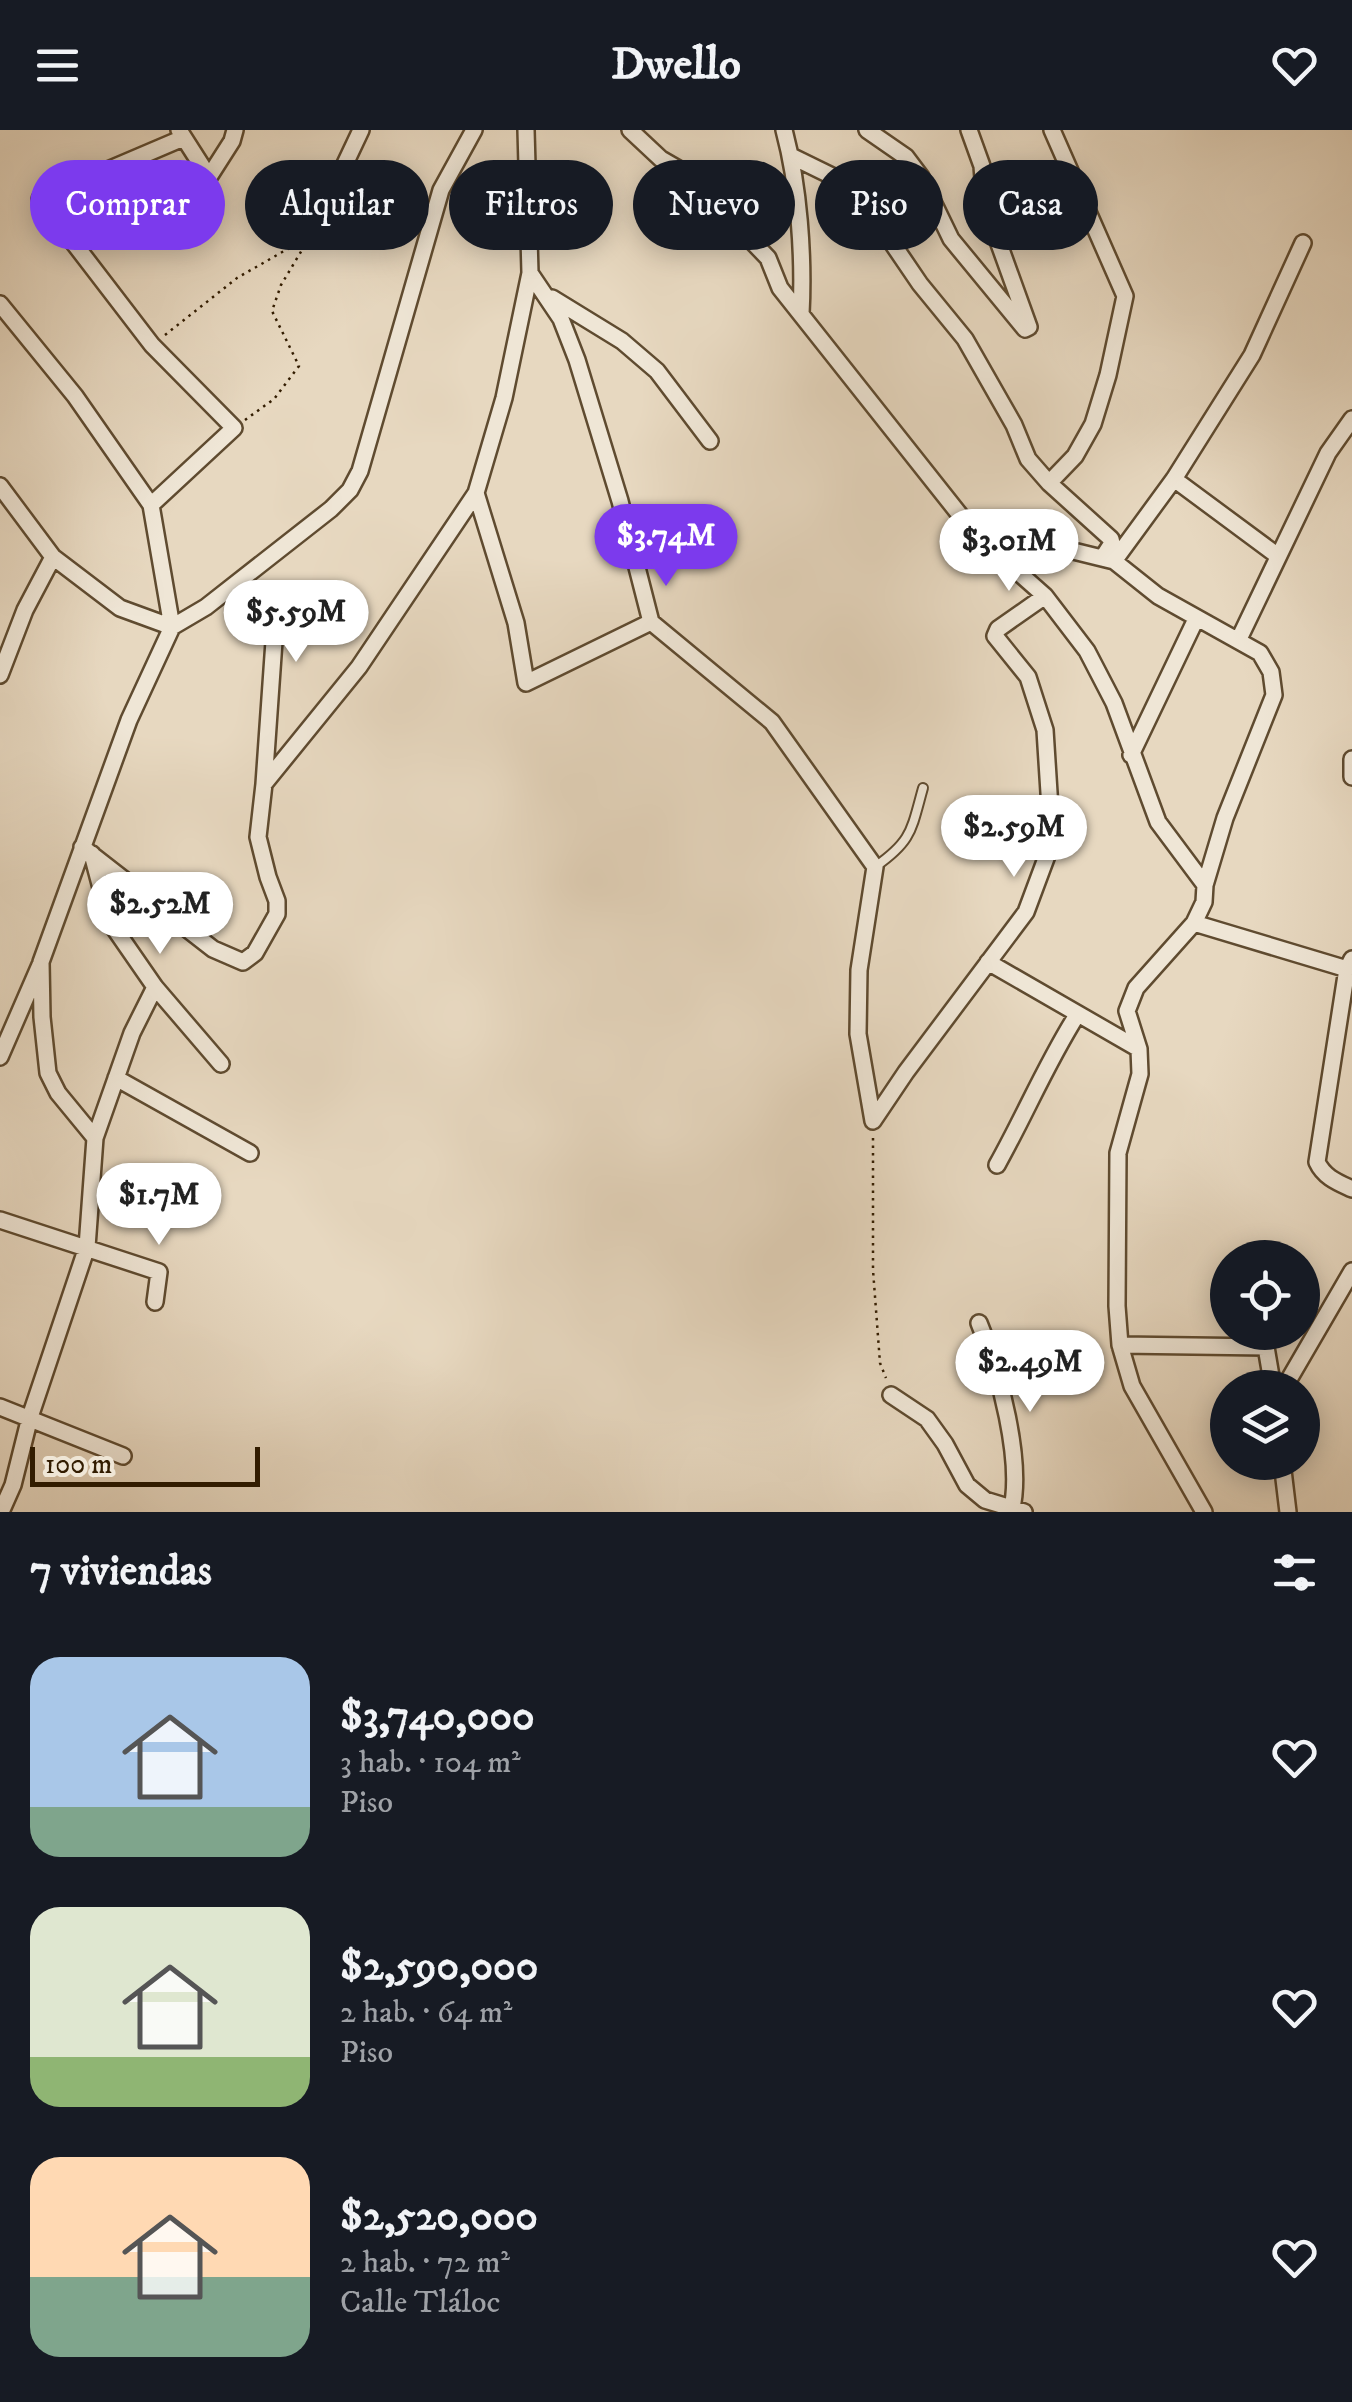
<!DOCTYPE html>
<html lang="es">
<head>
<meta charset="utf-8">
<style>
	body { margin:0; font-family:"IM FELL DW Pica",serif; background:#20242c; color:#f1f3f6; height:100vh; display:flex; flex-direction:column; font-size:38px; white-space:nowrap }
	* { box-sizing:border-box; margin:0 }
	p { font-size:32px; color:#9ea1a6 }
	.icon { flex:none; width:55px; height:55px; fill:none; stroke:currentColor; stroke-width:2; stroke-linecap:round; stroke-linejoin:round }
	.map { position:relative; height:1382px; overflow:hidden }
	.drawer { display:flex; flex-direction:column; background:#171b24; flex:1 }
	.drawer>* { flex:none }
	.banner { position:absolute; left:30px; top:30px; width:1292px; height:90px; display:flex; gap:20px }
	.fabs { position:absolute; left:1210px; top:1110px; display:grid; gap:20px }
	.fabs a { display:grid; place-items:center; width:110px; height:110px; border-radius:50%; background:#171b24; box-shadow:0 5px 25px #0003; font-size:50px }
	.scale { position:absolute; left:30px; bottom:25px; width:230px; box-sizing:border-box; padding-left:10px; border:5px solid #321c00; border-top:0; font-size:28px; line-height:35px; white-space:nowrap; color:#321c00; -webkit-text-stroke:8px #efe6d6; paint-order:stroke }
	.price { position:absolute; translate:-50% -85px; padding:0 22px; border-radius:35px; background:#fff; color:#222; font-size:32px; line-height:65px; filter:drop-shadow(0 2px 5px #0008) }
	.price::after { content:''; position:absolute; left:50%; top:60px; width:30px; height:22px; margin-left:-15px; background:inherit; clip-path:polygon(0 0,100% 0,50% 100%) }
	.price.active { background:#7c3aed; color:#fff }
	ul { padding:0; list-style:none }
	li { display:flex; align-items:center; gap:30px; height:250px; padding:0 30px }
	li span { display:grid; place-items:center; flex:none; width:280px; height:200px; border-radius:30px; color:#555 }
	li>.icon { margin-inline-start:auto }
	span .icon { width:120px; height:120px; fill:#fffc; stroke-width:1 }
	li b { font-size:42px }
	h2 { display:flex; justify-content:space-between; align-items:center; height:120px; padding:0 30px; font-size:42px }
	.chip { padding:0 35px; border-radius:45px; background:#171b24; box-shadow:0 5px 25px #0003; font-size:35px; line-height:90px }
	.chip.active { background:#7c3aed; color:#fff }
	header { display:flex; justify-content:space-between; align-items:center; height:130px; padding:0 30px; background:#171b24; font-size:45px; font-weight:700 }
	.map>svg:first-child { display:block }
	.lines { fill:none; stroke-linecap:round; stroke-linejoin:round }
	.service-casing { stroke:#5f4b30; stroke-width:12 }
	.minor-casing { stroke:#5f4b30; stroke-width:20 }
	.path { stroke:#321c00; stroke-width:2.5; stroke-dasharray:2.5 5; stroke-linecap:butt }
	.service { stroke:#efe6d6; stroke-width:8 }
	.minor { stroke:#efe6d6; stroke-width:15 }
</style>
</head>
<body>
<header><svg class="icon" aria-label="menu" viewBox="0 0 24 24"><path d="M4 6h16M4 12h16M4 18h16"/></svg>Dwello<svg class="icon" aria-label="heart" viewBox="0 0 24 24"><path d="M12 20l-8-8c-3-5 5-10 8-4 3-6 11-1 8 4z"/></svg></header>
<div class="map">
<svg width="1352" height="1382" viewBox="0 0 1352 1382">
	<rect width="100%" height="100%" fill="#e7d8c0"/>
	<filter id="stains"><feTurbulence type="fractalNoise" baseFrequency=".002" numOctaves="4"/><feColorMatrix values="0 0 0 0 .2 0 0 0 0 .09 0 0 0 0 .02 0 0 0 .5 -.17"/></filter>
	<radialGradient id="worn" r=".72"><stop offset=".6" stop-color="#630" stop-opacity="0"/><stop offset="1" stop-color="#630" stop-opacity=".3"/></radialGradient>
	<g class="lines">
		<g class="service-casing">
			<path id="service" d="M875,737C912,711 911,701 923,658"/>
		</g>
		<g class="minor-casing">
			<path id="minor" d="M179,0L209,47L232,11L235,0
				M526,0L530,143L504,268L476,363L516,493L526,553L651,492
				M630,0L661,29L687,44L768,128L780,158L975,404L1045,466L1087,521L1114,573L1158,692L1205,755
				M784,0C799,56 804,126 801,184
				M867,0L906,27L921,47L951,109L1025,199L1029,197
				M969,0L982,36L985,75L1029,197
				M791,26L838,49L869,79L920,154L965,209L1014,295L1028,329L1049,353L1111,409L1112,413L1103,427
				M311,106L361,0
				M530,143L561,189L577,230L620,371L651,492L772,592L875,737L859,840L858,904L873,991
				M552,168L622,211L657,241L710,311
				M0,174L75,266L151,375L172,497L120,478L53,427L0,356
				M1174,349L1278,426
				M1049,353L1075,326L1093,294L1108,245L1125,166L1052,0
				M151,375L234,298L152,215L40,69L183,8
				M975,404L1010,396L1057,417L1114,431L1158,466L1260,523L1271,542L1274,565L1225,688L1205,755L1204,772L1194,793L1136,858L1127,881L1139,919L1140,944L1118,1023L1117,1176L1120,1215L1132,1256L1204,1382
				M1114,431L1174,349L1252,225L1303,113
				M227,461L275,497L264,654
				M1239,509L1328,323L1352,289
				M0,545L25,480L53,427
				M1131,625L1196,489
				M1352,629V647
				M82,717L213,819L243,832L255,823L277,784V771L268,747L258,707L264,654L359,537L476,363
				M92,724L110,792L155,857L221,934
				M1194,793L1347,839
				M1352,829L1347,839L1317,1032C1324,1047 1337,1052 1352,1059
				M988,832L1139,919
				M0,927L40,835
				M116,948L250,1023
				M873,991L906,942L1026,782L1048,723L1051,694L1045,600L1028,547L995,506L998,499L1045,466
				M95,1008L132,903L155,857
				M997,1035C1025,985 1047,932 1077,885
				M0,1090L159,1142L155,1172
				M979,1193C999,1240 1024,1333 1011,1382
				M1120,1215L1266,1217L1273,1258
				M1284,1258L1352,1141
				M891,1265L927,1289L945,1314L967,1355L985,1370L1024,1382
				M0,1277L123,1326
				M1282,1332L1288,1382
				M1,1382L13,1355L30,1287L87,1117L95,1008L58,963L48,943L42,887L41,832L129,590L172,497L206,477L331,379L350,360L360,341L441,60L474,0"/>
		</g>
		<path class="path" d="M165,205L237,148L298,113
			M245,290L274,269L299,236L272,181L281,155L302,120
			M873,1008V1140L880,1233L886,1248"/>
		<use href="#service" class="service"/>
		<use href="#minor" class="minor"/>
	</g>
	<rect width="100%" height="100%" filter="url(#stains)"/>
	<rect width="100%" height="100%" fill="url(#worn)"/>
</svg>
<div class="fabs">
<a><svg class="icon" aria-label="locate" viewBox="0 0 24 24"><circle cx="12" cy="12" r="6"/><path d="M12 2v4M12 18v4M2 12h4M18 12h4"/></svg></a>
<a><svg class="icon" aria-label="layers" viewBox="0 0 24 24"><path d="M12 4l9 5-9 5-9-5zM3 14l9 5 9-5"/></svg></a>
</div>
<div class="scale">100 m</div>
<b class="price active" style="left:666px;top:459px">$3.74M</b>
<b class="price" style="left:1009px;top:464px">$3.01M</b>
<b class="price" style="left:296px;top:535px">$5.59M</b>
<b class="price" style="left:1014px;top:750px">$2.59M</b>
<b class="price" style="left:160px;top:827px">$2.52M</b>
<b class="price" style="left:159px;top:1118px">$1.7M</b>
<b class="price" style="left:1030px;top:1285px">$2.49M</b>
<div class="banner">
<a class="chip active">Comprar</a>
<a class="chip">Alquilar</a>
<a class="chip">Filtros</a>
<a class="chip">Nuevo</a>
<a class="chip">Piso</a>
<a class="chip">Casa</a>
</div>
</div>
<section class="drawer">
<h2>7 viviendas<svg class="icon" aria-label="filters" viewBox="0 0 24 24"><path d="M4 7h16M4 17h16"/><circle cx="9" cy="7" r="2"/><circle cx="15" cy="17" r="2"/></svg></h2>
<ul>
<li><span style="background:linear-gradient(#a9c7e8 75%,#7fa58c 0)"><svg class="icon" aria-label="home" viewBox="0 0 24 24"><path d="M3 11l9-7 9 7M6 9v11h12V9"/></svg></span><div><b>$3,740,000</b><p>3 hab. · 104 m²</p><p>Piso</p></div><svg class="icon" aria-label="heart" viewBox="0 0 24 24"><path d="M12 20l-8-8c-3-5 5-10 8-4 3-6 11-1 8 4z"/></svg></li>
<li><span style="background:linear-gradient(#dfe7d0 75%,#8fb573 0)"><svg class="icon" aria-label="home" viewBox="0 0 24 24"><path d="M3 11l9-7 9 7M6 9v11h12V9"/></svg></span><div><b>$2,590,000</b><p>2 hab. · 64 m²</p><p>Piso</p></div><svg class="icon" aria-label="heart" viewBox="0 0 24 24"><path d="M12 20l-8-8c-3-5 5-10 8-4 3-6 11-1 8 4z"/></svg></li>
<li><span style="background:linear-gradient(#ffd9b3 60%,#7fa58c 0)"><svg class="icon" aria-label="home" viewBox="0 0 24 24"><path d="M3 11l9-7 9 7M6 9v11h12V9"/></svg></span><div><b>$2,520,000</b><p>2 hab. · 72 m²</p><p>Calle Tláloc</p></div><svg class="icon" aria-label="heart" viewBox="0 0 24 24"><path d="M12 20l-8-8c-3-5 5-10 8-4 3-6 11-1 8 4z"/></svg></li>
</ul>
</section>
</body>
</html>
